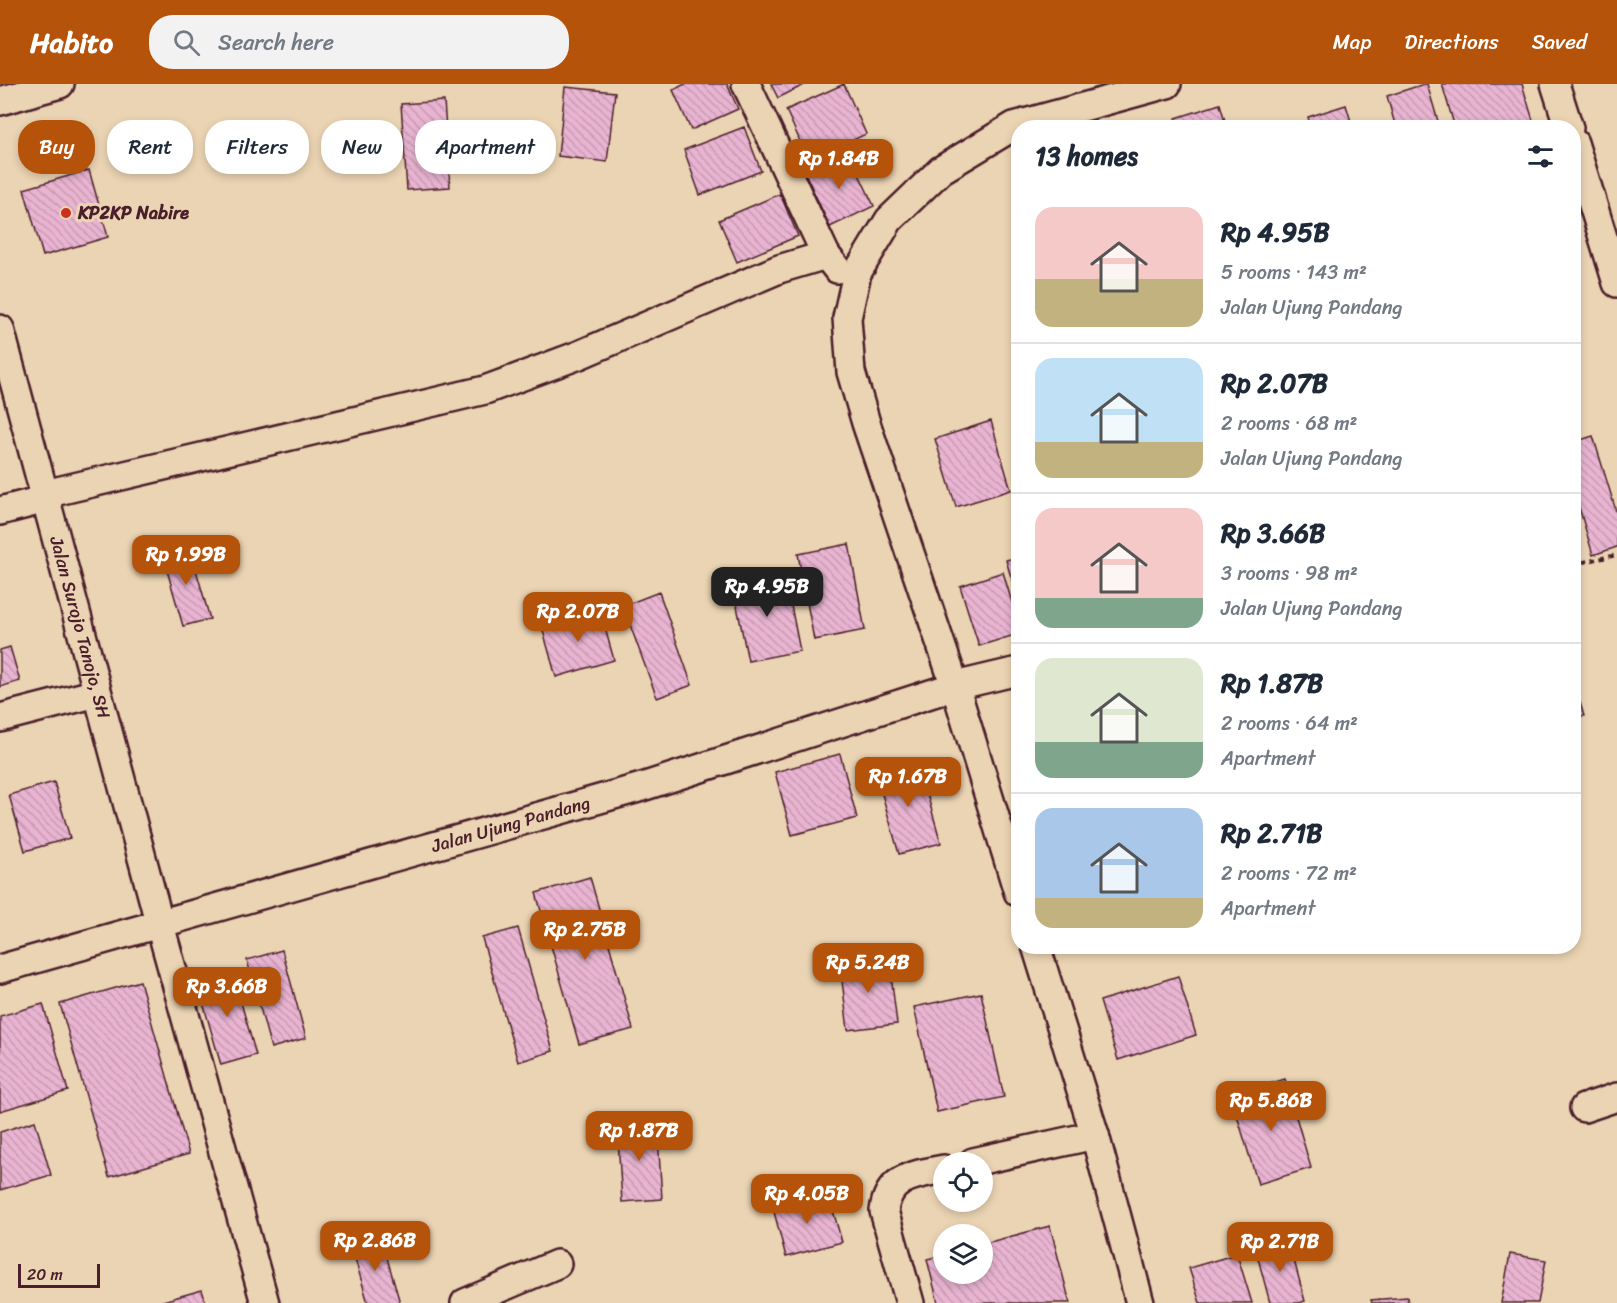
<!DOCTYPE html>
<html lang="en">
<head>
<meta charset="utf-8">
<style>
	body { margin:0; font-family:Sriracha,sans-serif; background:#f2f2f3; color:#1f2937; height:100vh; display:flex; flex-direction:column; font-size:22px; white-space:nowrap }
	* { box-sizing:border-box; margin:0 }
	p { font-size:20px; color:#747a83 }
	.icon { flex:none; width:33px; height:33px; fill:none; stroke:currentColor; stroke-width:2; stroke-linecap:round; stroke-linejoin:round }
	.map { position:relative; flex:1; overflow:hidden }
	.sheet { position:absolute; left:1011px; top:36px; width:570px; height:834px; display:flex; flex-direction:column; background:#fff; border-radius:24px; box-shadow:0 3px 9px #0003 }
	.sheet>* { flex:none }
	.guide { position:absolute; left:18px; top:36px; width:570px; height:54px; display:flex; gap:12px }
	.fabs { position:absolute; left:933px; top:1068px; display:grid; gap:12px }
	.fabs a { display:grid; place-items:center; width:60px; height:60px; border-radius:50%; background:#fff; box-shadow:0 3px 9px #0003; font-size:30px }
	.scale { position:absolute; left:18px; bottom:15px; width:82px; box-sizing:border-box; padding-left:6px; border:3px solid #4a1f2b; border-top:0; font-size:16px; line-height:21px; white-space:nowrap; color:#4a1f2b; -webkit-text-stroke:4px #ebd4b3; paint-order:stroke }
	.price { position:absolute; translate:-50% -51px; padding:0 14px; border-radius:12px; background:#b45309; color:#fff; font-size:20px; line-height:39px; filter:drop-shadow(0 2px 3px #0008) }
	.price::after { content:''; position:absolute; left:50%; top:36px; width:18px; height:14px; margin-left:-9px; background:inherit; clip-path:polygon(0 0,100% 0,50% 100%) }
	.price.current { background:#222; color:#fff }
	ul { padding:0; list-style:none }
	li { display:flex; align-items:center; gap:18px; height:150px; padding:0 24px }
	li+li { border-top:2px solid #e0e1e3 }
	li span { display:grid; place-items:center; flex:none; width:168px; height:120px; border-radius:18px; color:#555 }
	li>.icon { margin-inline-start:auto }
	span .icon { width:72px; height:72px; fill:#fffc; stroke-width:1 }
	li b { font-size:26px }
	h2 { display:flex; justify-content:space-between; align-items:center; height:72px; padding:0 24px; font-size:26px }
	.tag { padding:0 21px; border-radius:24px; background:#fff; box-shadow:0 3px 9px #0003; font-size:21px; line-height:54px }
	.tag.current { background:#b45309; color:#fff }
	header { display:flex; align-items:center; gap:36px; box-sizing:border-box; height:84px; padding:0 30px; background:#b45309; color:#fff }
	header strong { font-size:28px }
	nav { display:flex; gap:33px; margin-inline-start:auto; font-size:21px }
	.search { width:420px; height:54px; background:#f2f2f3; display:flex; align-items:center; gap:15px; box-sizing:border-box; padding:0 21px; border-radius:24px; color:#747a83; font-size:22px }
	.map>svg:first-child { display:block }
	.building { fill:url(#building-back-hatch); stroke:#4a1f2b; stroke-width:1.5 }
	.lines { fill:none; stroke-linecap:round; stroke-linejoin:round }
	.minor-casing { stroke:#4a1f2b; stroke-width:32 }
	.path { stroke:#4a1f2b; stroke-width:4; stroke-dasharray:4.5 4.5; stroke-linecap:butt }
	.minor { stroke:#ebd4b3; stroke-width:27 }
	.poi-dot { fill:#c8321e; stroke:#ebd4b3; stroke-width:2 }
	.labels { text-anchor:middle; stroke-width:6; stroke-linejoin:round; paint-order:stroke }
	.poi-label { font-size:18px; font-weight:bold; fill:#4a1f2b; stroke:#ebd4b3; text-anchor:start }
	.street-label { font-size:18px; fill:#4a1f2b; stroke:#ebd4b3 }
</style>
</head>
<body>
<header>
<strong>Habito</strong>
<div class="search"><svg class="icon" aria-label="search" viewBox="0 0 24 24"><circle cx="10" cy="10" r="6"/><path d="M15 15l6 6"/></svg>Search here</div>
<nav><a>Map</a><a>Directions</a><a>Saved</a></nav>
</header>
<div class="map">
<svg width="1617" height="1219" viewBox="0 0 1617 1219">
	<defs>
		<pattern id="building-back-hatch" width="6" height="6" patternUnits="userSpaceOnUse" patternTransform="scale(1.5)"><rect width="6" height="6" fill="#e8b4d1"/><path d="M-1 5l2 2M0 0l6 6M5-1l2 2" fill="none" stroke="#c89ab4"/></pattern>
	</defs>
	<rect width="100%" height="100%" fill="#ebd4b3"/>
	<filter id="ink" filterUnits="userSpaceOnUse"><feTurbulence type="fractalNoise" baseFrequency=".0167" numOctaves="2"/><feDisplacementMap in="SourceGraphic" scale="12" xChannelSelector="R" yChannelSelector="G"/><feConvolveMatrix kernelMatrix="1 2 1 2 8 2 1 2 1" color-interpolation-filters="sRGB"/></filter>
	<g filter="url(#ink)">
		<path class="building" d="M685,0H727L738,25L691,46L673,6Z
			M771,0H806L778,14Z
			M844,0L866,50L809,77L786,26Z
			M1424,0H1427L1440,44H1396L1387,12Z
			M1442,0H1522L1535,43L1455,44Z
			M565,3L615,8L607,78L558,72Z
			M444,17L450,103L407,106L401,20Z
			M1220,20L1227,44H1179L1176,34Z
			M1346,21L1353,44H1311L1308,33Z
			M744,43L761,87L700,111L684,66Z
			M849,69L874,122L830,143L805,89Z
			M89,86L108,153L43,172L24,105Z
			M780,110L798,152L737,178L719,136Z
			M1018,335V354L1013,337Z
			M991,337L1011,406L956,423L935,355Z
			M1593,352L1617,430V463L1593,471L1574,406V358Z
			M849,460L865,546L814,556L798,470Z
			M189,461L210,535L183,542L162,469Z
			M1018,473V517L1006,476Z
			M1003,488L1018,539V550L979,562L960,502Z
			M785,491L800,567L748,577L733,502Z
			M659,508L692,601L657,614L623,522Z
			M600,526L614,576L556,593L542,543Z
			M10,563L20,597L0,603V566Z
			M1576,605L1584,632L1574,635V606Z
			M840,670L857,734L792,751L775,688Z
			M918,678L941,759L899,770L876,689Z
			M54,698L70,754L25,767L9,711Z
			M590,793L633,945L579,960L536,809Z
			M518,844L553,967L518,978L482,854Z
			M1055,862H1073L1057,867Z
			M282,866L306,954L271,964L247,876Z
			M889,874L897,940L848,946L840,880Z
			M232,887L256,971L221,981L197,898Z
			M1178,892L1196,951L1118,976L1100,917Z
			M140,897L189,1070L109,1093L60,920Z
			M981,909L1004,1013L937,1028L914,923Z
			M43,920L68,1007L0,1027V932Z
			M1285,995L1311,1084L1258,1100L1231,1012Z
			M35,1037L51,1091L0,1106V1048Z
			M657,1037L662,1115L622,1118L617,1040Z
			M828,1109L842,1158L786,1173L773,1124Z
			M1050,1142L1070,1219H938L927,1175L944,1171V1190H982V1160Z
			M381,1153L400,1219H368L351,1161Z
			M1288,1154L1305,1217L1299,1219H1270L1255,1163Z
			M1237,1170L1252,1219H1200L1189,1184Z
			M1510,1170L1546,1176L1538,1219H1501Z
			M202,1206L206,1219H156Z
			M1407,1213L1408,1219H1372L1371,1216Z"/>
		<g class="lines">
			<g class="minor-casing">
				<g id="minor">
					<path d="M746,0L826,171L837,185"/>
					<path d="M1555,0L1569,44"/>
					<path d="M0,17L60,0"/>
					<path d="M1574,59L1617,199"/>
					<path id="s1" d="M0,245L160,841L265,1219"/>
					<path d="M45,410L485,306L579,271L779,185L826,171"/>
					<path d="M0,427L46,415"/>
					<path d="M0,634L97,609"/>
					<path d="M1018,808L955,602L866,339L851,288L847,234L857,189L889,136L941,86L1014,42L1167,0"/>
					<path d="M1036,862L1095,1051L1140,1219"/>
					<path id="s2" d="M0,885L642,703L955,602L1018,587"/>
					<path d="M1584,1024L1617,1013"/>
					<path d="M973,1078L1095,1051"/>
					<path d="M465,1219L557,1180"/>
					<path d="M910,1219L884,1127C888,1092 915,1091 944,1085"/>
				</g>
			</g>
			<path class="path" d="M1574,480L1617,471"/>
			<use href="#minor" class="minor"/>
		</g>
	</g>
	<circle class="poi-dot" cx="66" cy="129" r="6"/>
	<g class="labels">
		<g class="poi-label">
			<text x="78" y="135">KP2KP Nabire</text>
		</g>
		<g class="street-label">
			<text dy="6" stroke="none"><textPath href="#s1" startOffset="309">Jalan Surojo Tanojo, SH</textPath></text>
			<text dy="6" stroke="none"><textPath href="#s2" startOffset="531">Jalan Ujung Pandang</textPath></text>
		</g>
	</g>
</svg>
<div class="fabs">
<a><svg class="icon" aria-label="locate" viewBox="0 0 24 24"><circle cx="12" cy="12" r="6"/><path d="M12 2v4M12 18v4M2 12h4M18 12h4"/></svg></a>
<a><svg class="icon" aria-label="layers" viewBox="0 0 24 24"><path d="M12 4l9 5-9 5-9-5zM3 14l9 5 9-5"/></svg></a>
</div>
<div class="scale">20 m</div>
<b class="price" style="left:839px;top:106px">Rp 1.84B</b>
<b class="price" style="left:186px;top:502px">Rp 1.99B</b>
<b class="price current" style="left:767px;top:534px">Rp 4.95B</b>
<b class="price" style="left:578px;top:559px">Rp 2.07B</b>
<b class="price" style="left:908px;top:724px">Rp 1.67B</b>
<b class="price" style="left:585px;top:877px">Rp 2.75B</b>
<b class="price" style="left:868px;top:910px">Rp 5.24B</b>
<b class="price" style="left:227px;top:934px">Rp 3.66B</b>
<b class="price" style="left:1271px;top:1048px">Rp 5.86B</b>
<b class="price" style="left:639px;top:1078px">Rp 1.87B</b>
<b class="price" style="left:807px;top:1141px">Rp 4.05B</b>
<b class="price" style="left:375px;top:1188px">Rp 2.86B</b>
<b class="price" style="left:1280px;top:1189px">Rp 2.71B</b>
<div class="guide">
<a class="tag current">Buy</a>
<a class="tag">Rent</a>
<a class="tag">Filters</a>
<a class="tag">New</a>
<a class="tag">Apartment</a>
</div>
<section class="sheet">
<h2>13 homes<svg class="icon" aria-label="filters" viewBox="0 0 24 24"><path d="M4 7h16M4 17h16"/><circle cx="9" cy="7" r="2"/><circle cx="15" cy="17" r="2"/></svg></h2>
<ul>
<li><span style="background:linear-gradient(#f6c9c9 60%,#c2b280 0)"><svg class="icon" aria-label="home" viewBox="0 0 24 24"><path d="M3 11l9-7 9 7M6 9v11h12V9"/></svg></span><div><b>Rp 4.95B</b><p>5 rooms · 143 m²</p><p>Jalan Ujung Pandang</p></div></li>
<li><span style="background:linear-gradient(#bfe0f5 70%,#c2b280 0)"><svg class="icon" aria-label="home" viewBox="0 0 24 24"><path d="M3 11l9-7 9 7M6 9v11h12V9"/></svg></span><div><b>Rp 2.07B</b><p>2 rooms · 68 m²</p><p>Jalan Ujung Pandang</p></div></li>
<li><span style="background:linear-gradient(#f6c9c9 75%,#7fa58c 0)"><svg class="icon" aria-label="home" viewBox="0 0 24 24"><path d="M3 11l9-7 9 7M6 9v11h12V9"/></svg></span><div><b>Rp 3.66B</b><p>3 rooms · 98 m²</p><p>Jalan Ujung Pandang</p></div></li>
<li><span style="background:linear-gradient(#dfe7d0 70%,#7fa58c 0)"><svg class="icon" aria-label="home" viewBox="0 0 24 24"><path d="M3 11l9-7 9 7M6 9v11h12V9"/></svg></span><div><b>Rp 1.87B</b><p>2 rooms · 64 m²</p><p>Apartment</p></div></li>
<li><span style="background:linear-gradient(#a9c7e8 75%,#c2b280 0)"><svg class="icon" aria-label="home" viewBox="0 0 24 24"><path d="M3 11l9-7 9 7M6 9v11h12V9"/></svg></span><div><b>Rp 2.71B</b><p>2 rooms · 72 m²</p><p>Apartment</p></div></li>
</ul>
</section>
</div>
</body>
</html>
